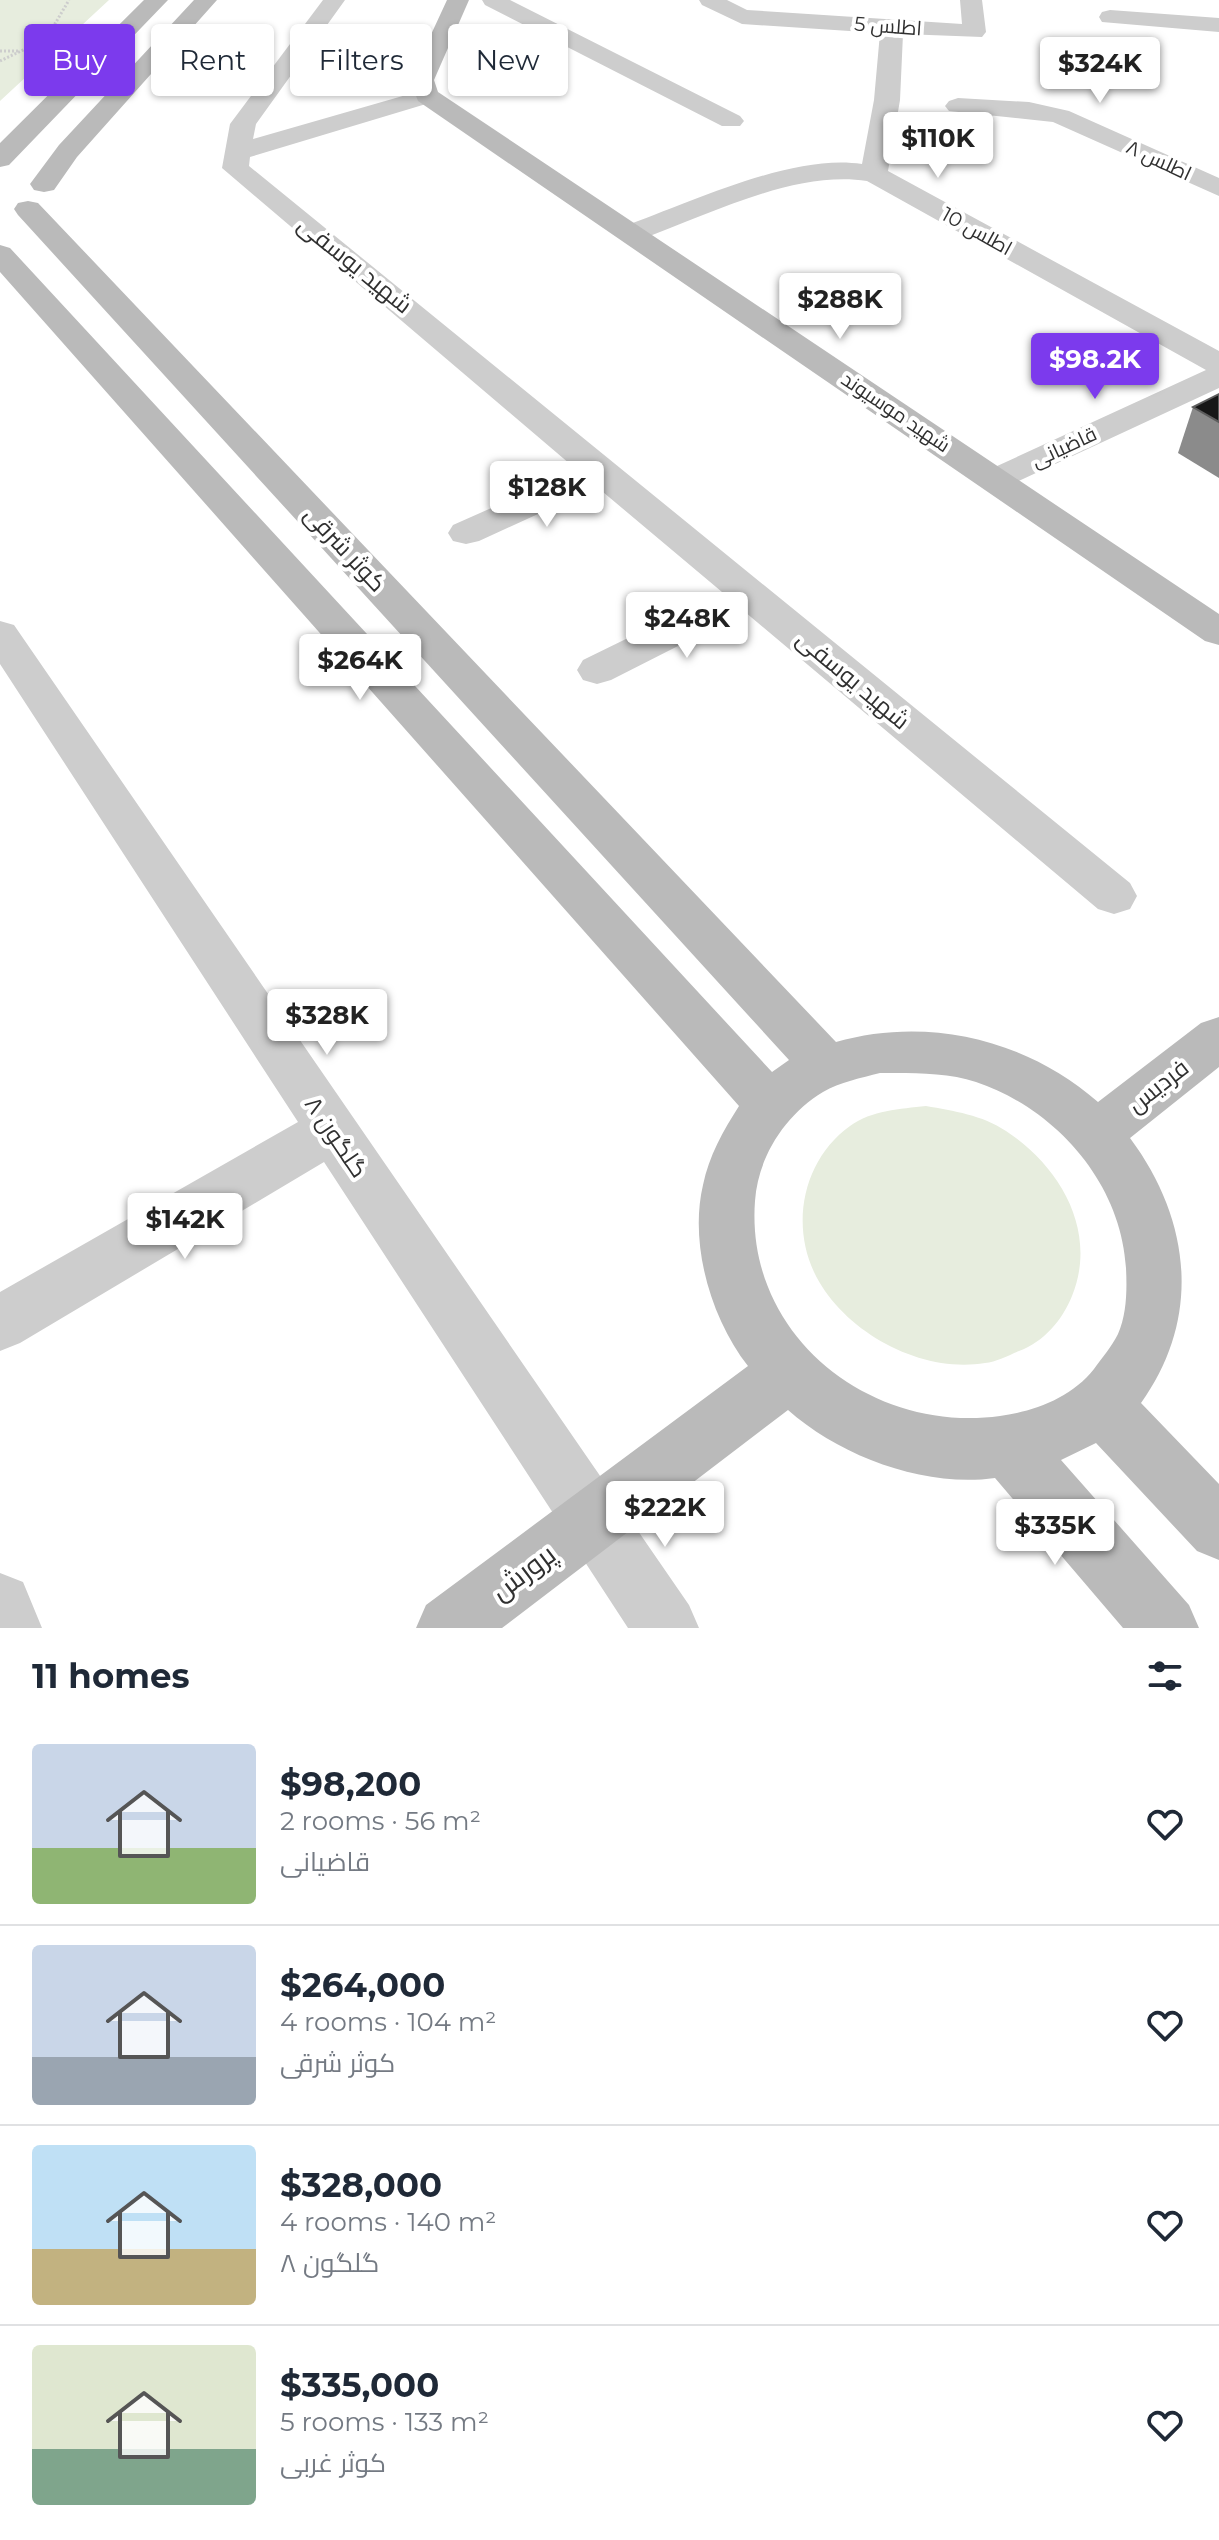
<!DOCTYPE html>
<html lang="en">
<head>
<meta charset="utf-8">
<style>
	body { margin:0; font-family:Montserrat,Cairo,sans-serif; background:#f6f6f7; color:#1f2937; height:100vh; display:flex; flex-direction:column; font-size:30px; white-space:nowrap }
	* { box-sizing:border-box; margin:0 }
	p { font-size:26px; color:#747a83 }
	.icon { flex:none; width:44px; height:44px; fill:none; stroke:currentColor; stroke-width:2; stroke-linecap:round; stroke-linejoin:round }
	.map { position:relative; height:1628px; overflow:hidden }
	.sheet { display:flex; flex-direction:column; background:#fff; flex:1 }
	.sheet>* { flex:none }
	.hud { position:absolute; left:24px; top:24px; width:800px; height:72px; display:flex; gap:16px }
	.price { position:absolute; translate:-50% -68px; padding:0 18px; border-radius:8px; background:#fff; color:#222; font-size:26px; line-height:52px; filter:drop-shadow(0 2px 4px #0008) }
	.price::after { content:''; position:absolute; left:50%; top:48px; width:24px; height:18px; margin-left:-12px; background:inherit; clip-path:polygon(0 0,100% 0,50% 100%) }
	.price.selected { background:#7c3aed; color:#fff }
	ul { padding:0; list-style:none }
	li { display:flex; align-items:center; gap:24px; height:200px; padding:0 32px }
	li+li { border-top:2px solid #e0e1e3 }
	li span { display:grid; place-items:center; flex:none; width:224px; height:160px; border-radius:8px; color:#555 }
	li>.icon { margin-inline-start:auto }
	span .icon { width:96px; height:96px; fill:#fffc; stroke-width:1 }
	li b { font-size:34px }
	h2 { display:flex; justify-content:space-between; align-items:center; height:96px; padding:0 32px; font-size:34px }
	.pill { padding:0 28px; border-radius:8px; background:#fff; box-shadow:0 2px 6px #0004; font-size:28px; line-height:72px }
	.pill.selected { background:#7c3aed; color:#fff }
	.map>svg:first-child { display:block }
	.green { fill:#e7edde }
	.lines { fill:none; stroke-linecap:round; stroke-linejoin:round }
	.path { stroke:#cdcdcd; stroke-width:3; stroke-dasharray:2 2; stroke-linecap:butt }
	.street { fill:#cdcdcd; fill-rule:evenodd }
	.secondary { fill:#bababa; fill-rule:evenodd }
	.wall { fill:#8b8b8b }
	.building { fill:#171717; stroke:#5d5d5d; stroke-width:2 }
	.labels { text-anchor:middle; stroke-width:8; stroke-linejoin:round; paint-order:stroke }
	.far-street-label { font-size:20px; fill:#303030; stroke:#fff }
	.street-label { font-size:24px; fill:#303030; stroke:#fff }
	.near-street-label { font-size:28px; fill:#303030; stroke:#fff }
</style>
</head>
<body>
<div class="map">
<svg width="1219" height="1628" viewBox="0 0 1219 1628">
	<rect width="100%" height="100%" fill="#fff"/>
	<path class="green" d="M0,0H109L0,101Z
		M926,1106C954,1111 982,1115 1006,1131C1061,1167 1098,1232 1072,1296C1063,1319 1044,1342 1019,1351C1009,1355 996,1362 985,1363C920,1374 842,1331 814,1272C790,1221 805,1158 850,1126C872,1110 900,1109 926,1106Z"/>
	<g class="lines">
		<path class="path" d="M0,51H19
			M0,61L46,39L69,0"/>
		<path class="street" d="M323,0H345L256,124L253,139L427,89L436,91L439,96L436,101L250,157L249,166L1130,883L1137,896L1130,909L1114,914L1098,909L745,612L611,680L597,684L583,680L577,670L583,660L722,592L597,487L479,541L466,544L453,541L448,533L453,525L577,470L222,168L230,124Z
			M482,0H510L740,116L744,121L740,126H722L485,5Z
			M699,0H727L747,10L962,24L960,0H982L986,32L982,37L903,34L900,100L888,171L1219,351V388L1008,486L996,490L984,486L978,479L984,472L1206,370L867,181C795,170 710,214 642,239L632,242L622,239L618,233L622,227C690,203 792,153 862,164L874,100L880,33L742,24L702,5Z
			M1110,10L1219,18V32L1102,22L1099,17L1102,12Z
			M958,98L1029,102L1069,111L1219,178V196L1053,122L949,111L945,106L949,101Z
			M0,621L14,625L689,1605L699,1628H628L324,1162L20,1343L0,1351V1292L298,1122L0,664Z
			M0,1573L23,1582L42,1628H0Z"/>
		<path class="secondary" d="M144,0H168L9,165L0,167V143Z
			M194,0H217L77,157L54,190L44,192L34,190L30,184L59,145Z
			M447,0H469L434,80L438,92L1219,614V645L1205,641L418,101L410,80Z
			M28,201L38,203L836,1042C927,1016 1026,1039 1098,1102L1201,1023L1219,1017V1067L1130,1138C1191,1220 1202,1318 1141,1403L1219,1484V1560L1197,1551L1096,1443L1061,1460L1189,1605L1199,1628H1123L995,1478C924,1488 840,1456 788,1410L502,1628H416L426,1605L748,1366C711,1319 689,1244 703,1185C709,1156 723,1131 739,1106L0,272V245L10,248L772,1072L789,1060L18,215L14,209L18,203ZM880,1073C911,1073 946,1072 976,1082C1056,1109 1121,1183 1126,1268C1127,1289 1127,1314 1118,1334C1112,1346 1102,1358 1094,1369C1071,1398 1035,1411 1000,1416C870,1434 745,1335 755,1201C758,1157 785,1115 823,1092C840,1082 861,1078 880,1073Z"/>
	</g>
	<path class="wall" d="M1219,394V478L1178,453L1193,407Z"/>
	<path class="building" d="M1219,394V422L1193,407Z"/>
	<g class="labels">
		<g class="far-street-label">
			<text transform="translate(888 26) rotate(4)" y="7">اطلس 5</text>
			<text transform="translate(1159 160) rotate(25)" y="7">اطلس ۸</text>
			<text transform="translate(977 231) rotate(29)" y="7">اطلس 10</text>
			<text transform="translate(896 412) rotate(34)" y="7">شهید موسیوند</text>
			<text transform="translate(1064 447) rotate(-25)" y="7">قاضیانی</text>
		</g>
		<g class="street-label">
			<text transform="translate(355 265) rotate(39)" y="8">شهید یوسفی</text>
			<text transform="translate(345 549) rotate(47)" y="8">کوثر شرقی</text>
			<text transform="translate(853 680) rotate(40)" y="8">شهید یوسفی</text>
			<text transform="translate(1158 1086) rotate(-38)" y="8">فردیس</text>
			<text transform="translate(336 1137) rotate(56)" y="8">گلگون ۸</text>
		</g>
		<g class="near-street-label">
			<text transform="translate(523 1572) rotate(-37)" y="10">پرورش</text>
		</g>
	</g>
</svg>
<b class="price" style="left:1100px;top:105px">$324K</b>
<b class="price" style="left:938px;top:180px">$110K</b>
<b class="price" style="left:840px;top:341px">$288K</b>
<b class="price selected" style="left:1095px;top:401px">$98.2K</b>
<b class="price" style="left:547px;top:529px">$128K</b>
<b class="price" style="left:687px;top:660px">$248K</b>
<b class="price" style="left:360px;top:702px">$264K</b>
<b class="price" style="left:327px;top:1057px">$328K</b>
<b class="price" style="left:185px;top:1261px">$142K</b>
<b class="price" style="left:665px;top:1549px">$222K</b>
<b class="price" style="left:1055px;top:1567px">$335K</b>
<div class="hud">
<a class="pill selected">Buy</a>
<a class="pill">Rent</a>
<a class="pill">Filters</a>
<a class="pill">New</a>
</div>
</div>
<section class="sheet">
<h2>11 homes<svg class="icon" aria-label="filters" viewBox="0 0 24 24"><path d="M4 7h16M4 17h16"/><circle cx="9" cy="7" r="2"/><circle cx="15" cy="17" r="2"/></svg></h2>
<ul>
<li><span style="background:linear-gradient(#c9d6e8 65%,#8fb573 0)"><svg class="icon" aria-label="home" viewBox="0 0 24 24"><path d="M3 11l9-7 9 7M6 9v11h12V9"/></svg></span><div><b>$98,200</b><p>2 rooms · 56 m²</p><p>قاضیانی</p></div><svg class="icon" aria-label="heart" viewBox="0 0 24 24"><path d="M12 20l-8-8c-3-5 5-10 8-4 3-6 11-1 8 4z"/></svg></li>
<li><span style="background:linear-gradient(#c9d6e8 70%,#9aa5b1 0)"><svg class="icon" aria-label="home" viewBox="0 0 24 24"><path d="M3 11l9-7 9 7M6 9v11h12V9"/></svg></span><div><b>$264,000</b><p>4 rooms · 104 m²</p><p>کوثر شرقی</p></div><svg class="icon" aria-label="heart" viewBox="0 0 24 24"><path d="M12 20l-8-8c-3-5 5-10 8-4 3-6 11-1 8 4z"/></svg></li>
<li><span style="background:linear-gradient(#bfe0f5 65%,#c2b280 0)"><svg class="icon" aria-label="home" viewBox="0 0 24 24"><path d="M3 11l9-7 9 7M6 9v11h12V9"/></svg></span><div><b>$328,000</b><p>4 rooms · 140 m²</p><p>گلگون ۸</p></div><svg class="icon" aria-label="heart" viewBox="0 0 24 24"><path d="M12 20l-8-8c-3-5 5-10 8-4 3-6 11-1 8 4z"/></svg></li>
<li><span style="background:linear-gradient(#dfe7d0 65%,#7fa58c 0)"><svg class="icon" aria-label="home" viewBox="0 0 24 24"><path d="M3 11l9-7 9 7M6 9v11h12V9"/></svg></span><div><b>$335,000</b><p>5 rooms · 133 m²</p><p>کوثر غربی</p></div><svg class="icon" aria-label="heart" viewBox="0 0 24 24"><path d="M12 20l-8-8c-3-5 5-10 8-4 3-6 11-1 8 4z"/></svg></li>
</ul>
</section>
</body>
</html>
